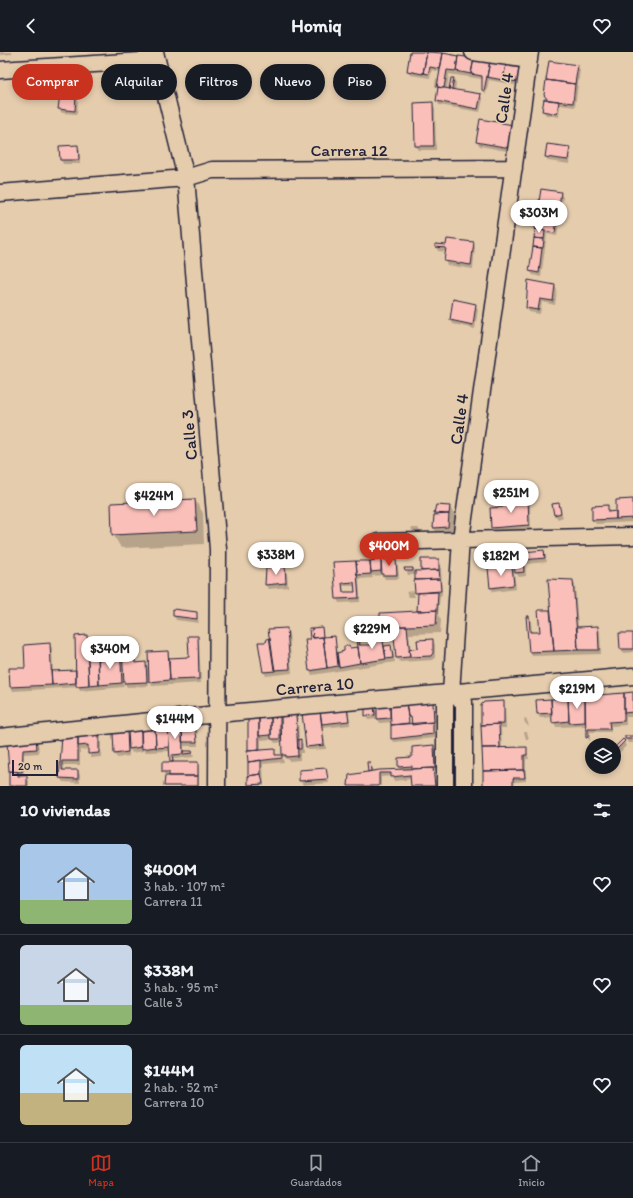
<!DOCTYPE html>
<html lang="es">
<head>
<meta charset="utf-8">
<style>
	body { margin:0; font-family:Itim,sans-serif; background:#242831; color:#f1f3f6; height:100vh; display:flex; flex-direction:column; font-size:15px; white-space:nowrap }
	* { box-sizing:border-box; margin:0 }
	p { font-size:13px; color:#9ea1a6 }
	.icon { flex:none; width:22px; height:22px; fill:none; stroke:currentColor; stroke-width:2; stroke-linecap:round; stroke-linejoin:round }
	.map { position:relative; height:734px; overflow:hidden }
	.drawer { display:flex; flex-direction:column; background:#171b24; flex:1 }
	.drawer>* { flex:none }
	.guide { position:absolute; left:12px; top:12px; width:400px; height:36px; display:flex; gap:8px }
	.tools { position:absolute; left:585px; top:686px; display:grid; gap:8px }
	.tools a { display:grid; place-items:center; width:36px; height:36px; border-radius:50%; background:#171b24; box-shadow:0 2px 6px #0003; font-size:20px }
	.scale { position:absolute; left:12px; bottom:10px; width:46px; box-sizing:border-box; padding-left:4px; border:2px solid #22223b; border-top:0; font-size:11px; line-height:14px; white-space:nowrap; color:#22223b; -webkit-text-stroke:3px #e5ccad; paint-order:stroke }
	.price { position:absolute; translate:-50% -34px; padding:0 9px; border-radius:14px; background:#fff; color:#222; font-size:13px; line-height:26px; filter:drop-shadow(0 1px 2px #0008) }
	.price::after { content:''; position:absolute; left:50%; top:24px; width:12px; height:9px; margin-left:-6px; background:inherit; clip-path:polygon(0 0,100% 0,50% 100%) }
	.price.active { background:#c8321e; color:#fff }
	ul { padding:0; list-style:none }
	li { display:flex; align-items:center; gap:12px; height:100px; padding:0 20px }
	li+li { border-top:1px solid #363941 }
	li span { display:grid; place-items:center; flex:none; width:112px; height:80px; border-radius:6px; color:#555 }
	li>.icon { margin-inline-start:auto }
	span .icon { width:48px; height:48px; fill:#fffc; stroke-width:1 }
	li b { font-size:17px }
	h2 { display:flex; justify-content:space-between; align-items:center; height:48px; padding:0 20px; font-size:17px }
	.chip { padding:0 14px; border-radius:18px; background:#171b24; box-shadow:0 2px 6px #0003; font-size:14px; line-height:36px }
	.chip.active { background:#c8321e; color:#fff }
	header { display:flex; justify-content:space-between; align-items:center; height:52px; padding:0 20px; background:#171b24; font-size:18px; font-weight:800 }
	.tab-bar { display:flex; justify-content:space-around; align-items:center; height:56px; border-top:1px solid #363941; background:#171b24; font-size:11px; color:#9ea1a6 }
	.tab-bar a { display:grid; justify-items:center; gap:2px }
	.tab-bar .active { color:#c8321e }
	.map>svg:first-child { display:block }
	.shadow { fill:#0003; fill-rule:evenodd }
	.building { fill:#fbbfb9; stroke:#22223b; fill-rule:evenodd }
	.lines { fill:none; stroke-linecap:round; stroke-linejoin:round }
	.minor-casing { stroke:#22223b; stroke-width:19 }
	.minor { stroke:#e5ccad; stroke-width:16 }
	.labels { text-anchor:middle; stroke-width:3; stroke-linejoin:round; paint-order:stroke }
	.street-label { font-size:17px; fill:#22223b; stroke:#e5ccad }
</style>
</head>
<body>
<header><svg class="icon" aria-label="back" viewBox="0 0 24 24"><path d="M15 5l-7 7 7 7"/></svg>Homiq<svg class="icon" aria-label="heart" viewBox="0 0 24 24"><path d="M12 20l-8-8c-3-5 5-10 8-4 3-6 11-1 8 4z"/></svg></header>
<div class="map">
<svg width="633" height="734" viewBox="0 0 633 734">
	<rect width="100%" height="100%" fill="#e5ccad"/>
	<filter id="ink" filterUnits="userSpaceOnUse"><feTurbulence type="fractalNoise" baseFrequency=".025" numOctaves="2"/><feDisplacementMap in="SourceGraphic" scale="8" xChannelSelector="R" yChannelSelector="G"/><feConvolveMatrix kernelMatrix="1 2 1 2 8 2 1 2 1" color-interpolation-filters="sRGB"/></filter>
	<g filter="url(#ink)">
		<path class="shadow" d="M0,0H12V2L0,3Z
			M411,0H432L521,16L520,34L489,28L486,42L483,38L482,27L449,22L447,37L450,38L452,27H454L456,31L455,39L480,43L483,47L480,60L439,53L437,49L439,38L435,34L436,26L439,27L440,20L432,18L430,26L410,23L408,19Z
			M577,14L580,18L575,55L560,53L559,65L546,63L543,59L545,48L550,49Z
			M76,44L78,49L77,62L62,61L59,57Z
			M432,51L435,56L436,98H418L416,94Z
			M513,74L512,100L480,94L477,90Z
			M60,94H77L80,98V112H63L61,108Z
			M569,96L571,100L570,112L548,109L546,104Z
			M541,138L560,141L563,145L557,184L547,182L541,225L533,223L530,219Z
			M473,191L475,195L473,217L447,213L445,209L446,200L438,199L436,195Z
			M555,234L557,238L555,253L542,250L540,262L529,260L527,256Z
			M475,253L478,257L475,277L453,272L451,268Z
			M528,446L530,450L531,477L494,480L492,475L509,447L514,454Z
			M195,448L203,461L204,492L121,496L113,482Z
			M633,448V470L596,472L593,468V455L607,454L610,461L617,460Z
			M558,452L563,465L558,467L555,463Z
			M436,454L450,455L455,464L452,484L439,485L434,476Z
			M411,476H418L423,484L416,486Z
			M544,499L547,510L525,512L526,524L519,525L516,521L514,502Z
			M438,508L441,512L442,543L440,544L438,563L441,568L440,581L409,582L411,598L419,597L433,588L435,593V606L433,608L400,610L397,606L395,583H387L381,575L419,560L416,523H408L406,517H413L415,520H422Z
			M396,509L398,513L399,527H385L383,523L372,524L373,526L359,527L360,550L339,551L337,547L334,511ZM343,534H355L356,541H344Z
			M285,515L287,519L288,535L269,537L266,533Z
			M511,515L514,519L516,537L493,540L491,536Z
			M573,529L575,533L578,576L597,575L600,579L601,602L532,604L530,600L529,565L531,569L532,581H541L539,559H551Z
			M413,539L415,545H409L406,540Z
			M196,561L199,571L176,568L174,564Z
			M321,576L324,586L334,585L338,602L359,595L358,588H360L362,594H372L382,584L385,595L390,594L393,599L395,610L312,623L310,619L311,588Z
			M286,577L289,581L292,621L266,624L264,620L267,591Z
			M633,582V600L623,601L620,597Z
			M87,584L89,589H97L99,593L100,609L118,607L119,595L122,599H134L136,603V612L145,611L150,619L168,600L170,607L190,606L197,585L199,589L201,631L152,634L148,626L149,634L127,635L123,629L124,635L80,639L78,635L13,639L11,635L49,592L52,596L53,620L77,619Z
			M633,641V665H626V673L611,674V680H590V689L587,685L586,674L556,675L553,665L540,666L538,662L537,649Z
			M503,650L505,654L506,676H501L502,697L526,696L529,707H526V729L514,730L515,734H484Z
			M374,654L378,661V654L433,655L436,659L435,686L394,690L392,686V670L380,671L376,664V667L368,668L366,664ZM412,663L413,672H408L407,664Z
			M347,657L349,661L350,673L323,676L326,697L309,698L307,694L303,662Z
			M296,662L298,666L299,688L303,692V701H300V708L289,709L288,707H285L283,703V690L275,691L272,687L261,688V699L274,698L276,704H281L284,710L263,712L264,734H250L249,667L279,665L283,670Z
			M526,666L528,671L529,675L525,671L524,667Z
			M195,672L197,676L198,694H184V700H192L194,705L174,707V711H197L199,715V734H165L163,711H171L170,699L146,700L143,696V699L132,701L129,695V704L117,706L115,701L126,682L130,687L140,677L143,682V677Z
			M524,680H527L529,687H526Z
			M99,682L101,686V705L91,706L89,697L80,698V713H64V719H78L80,723V731L63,730L60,726L62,684Z
			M633,685V691H628L626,687Z
			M36,687L38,691L39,701L24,702V725L29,729V734H10L8,691Z
			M624,690L626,694L619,701L616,695Z
			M434,694L436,698L437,720H434L436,734H412L411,727L394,729L392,724L381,725V734H349L369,721L368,711L372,715L373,720L401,719L399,714Z
			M326,717L329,731L303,733L300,728Z"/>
		<path class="building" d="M410,0H427L423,22L407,19Z
			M427,0L443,1L440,17L430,15L428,22L423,21Z
			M443,1L458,4L456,19L447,18L444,36L437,35Z
			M458,4L474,6L471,22L456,19Z
			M474,6L490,9L484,39L482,38V24L471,22Z
			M490,9L506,12L503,28L487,25Z
			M549,9L578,13L575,32L546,28Z
			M506,12L521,15L518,30L503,28Z
			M451,26H454L452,37H449Z
			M546,28L575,32L573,51L548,48L544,43Z
			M438,35L481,42L478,57L436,49Z
			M60,42L76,43L75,59L58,57Z
			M544,47L559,49L557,62L542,59Z
			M433,50L434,94H415L414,51Z
			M480,67L513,73L510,96L476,90Z
			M547,92L570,95L568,108L545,105Z
			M78,93L79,108H60L59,94Z
			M541,137L561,140L558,160L538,156Z
			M538,156L558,160L555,181L535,177Z
			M535,177L545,179L544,187L534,186Z
			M534,186L544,187L543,196L533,195Z
			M447,187L474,190L471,213L444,209L446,196L435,195V192L446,193Z
			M533,195L542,196L539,221L529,219Z
			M528,228L555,233L553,249L540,247L538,258L526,256Z
			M453,247L476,252L473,273L450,268Z
			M528,445L529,473L491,476L490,456L503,455V446H510V455H513L512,446Z
			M195,447L197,479L112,483L111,451Z
			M633,447V466L616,467V448Z
			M559,451L561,461L554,463L552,452Z
			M436,453L450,454L449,462L434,461Z
			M608,453V460L616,459V467L592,468V454Z
			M449,462L448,475L433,476L434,463Z
			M544,498L545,506L523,508L524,520L515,521L513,501Z
			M381,507V519L371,520L370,509Z
			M381,507L396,508L397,523H382Z
			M421,507H439V518L421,519Z
			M356,509L359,546L336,547L333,510ZM354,530L355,540H343L342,531Z
			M356,509H370L371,522L357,523Z
			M285,514L286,531L265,533L266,516Z
			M512,514L514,533L490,536L488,516Z
			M404,516H413V519H405Z
			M439,518L440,527L415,528V519Z
			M440,527L441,539L415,541L414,528Z
			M548,527L573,528L578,598L554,599Z
			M438,540L437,558L417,559L418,541Z
			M173,557L197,560V567L173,564Z
			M437,558L436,573L380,575V561Z
			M538,558H550L554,599L529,600L526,564H529L530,580H540Z
			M393,574H407L410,605L396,606Z
			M598,574L599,598H578L577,575Z
			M322,575L323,585L313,586L312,576Z
			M287,576L290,617L274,618L268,577Z
			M309,576H312L313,586L323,585L327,616L309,619L305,587H310Z
			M619,581H633V597H620Z
			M87,583L89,634L76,635L75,584Z
			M382,583L386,607L360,611L357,587H360L359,593H371L370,584Z
			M188,584H198L199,627L170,628L169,606L189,605Z
			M335,584L338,614L327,616L323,585Z
			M270,586L275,619L263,620L258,590H266L267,587Z
			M433,587V601L431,604L410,605L409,598L418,596L417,588Z
			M87,588H98L99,633L89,634Z
			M50,591L52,633L10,635L9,616H25L24,593Z
			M391,593L393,606L386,607L384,594Z
			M117,594H120L122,631L99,633L98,608L117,606Z
			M344,594H349L350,596L358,595L360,611L339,615L337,601L344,599Z
			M122,598H134L135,611L146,610L147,630L124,631Z
			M168,599L170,628L149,630L148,600Z
			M76,618V631L52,633L51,619Z
			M633,640V660L624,661V641Z
			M624,641V669L609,670L610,677H588V685L586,686L585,644Z
			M585,644V670L569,671L568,646Z
			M568,646L569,669L552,671L551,647Z
			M551,647L552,661L537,662L536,648Z
			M430,649L433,651L434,670L412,673L411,665H408L406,651Z
			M504,649V672L481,673V653L484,650Z
			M406,650L409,671L391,673L390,652Z
			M390,652V666L377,667V653Z
			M374,653L375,663L365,664V654Z
			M347,656L349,669L322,672L320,659Z
			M320,659L324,693L306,695L302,661Z
			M296,661L298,704L286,705V703H282L281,664Z
			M271,664V683L259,684V665Z
			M271,664H280V687H271Z
			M259,665V698L248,699V666Z
			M433,670V682L391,687V673Z
			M182,671H195L197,690H182Z
			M182,671L183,702L172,703L173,710H170L168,673Z
			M499,672L500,696H482L481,673Z
			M168,673L169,695L156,696L155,675Z
			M155,675L156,695L142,697L141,676Z
			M141,676V695L129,697L128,678Z
			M127,679L128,700L114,702L113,681Z
			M99,681V701L88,702V693L78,694V682Z
			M78,683V709H62V718H78V727L59,726L62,684Z
			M625,684H633V687H625Z
			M36,686L37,697L23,698L22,720L9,719L7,691Z
			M301,687V697H298V688Z
			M623,687L625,689L617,697L615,695Z
			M434,693L435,716L412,717V714L398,715V706L412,705V695Z
			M527,695V703H524V718L483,719L482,696Z
			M275,697V703H282V706L248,710L247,699Z
			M183,699H192L193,701L183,702Z
			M261,708V722L248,724V710Z
			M162,710H198V724H169V720H162Z
			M367,710H370L371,719L368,720Z
			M326,716L328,727L299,729V718Z
			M433,716L435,734H411L410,723L391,725V721H379V734H348L349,723L379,718Z
			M524,718L525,726H513V734H483V719Z
			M9,719L18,720V724H27V734H9Z
			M261,722L263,732L248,733V724Z
			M165,724H198V734H164Z"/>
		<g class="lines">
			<g class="minor-casing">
				<path id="minor" d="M155,0L186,126L218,497L217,734
					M473,0L529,8
					M0,18L157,8
					M0,141L186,126L212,118L514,116
					M378,490L633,484
					M451,641L464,650V734
					M0,685L217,662L633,624
					M445,734V651L451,641L461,487L530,0"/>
			</g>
			<use href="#minor" class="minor"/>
		</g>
	</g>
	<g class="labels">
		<g class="street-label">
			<text transform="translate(504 46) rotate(-82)" y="6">Calle 4</text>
			<text x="349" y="104">Carrera 12</text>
			<text transform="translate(459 367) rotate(-82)" y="6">Calle 4</text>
			<text transform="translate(189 383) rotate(-95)" y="6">Calle 3</text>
			<text transform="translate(315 634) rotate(-5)" y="6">Carrera 10</text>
		</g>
	</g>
</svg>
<div class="tools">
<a><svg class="icon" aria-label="layers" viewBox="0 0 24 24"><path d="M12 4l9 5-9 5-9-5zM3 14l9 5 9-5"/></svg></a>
</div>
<div class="scale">20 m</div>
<b class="price" style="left:539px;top:182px">$303M</b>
<b class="price" style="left:511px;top:462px">$251M</b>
<b class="price" style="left:154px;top:465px">$424M</b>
<b class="price active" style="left:389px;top:515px">$400M</b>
<b class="price" style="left:276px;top:524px">$338M</b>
<b class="price" style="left:501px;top:525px">$182M</b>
<b class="price" style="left:372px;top:598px">$229M</b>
<b class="price" style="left:110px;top:618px">$340M</b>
<b class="price" style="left:577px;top:658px">$219M</b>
<b class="price" style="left:175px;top:688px">$144M</b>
<div class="guide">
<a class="chip active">Comprar</a>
<a class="chip">Alquilar</a>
<a class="chip">Filtros</a>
<a class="chip">Nuevo</a>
<a class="chip">Piso</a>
</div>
</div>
<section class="drawer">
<h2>10 viviendas<svg class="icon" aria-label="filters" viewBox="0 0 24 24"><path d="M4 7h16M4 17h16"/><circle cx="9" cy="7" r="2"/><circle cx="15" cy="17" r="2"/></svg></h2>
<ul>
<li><span style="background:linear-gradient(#a9c7e8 70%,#8fb573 0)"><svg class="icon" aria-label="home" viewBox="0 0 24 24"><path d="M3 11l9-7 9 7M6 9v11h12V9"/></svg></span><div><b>$400M</b><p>3 hab. · 107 m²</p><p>Carrera 11</p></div><svg class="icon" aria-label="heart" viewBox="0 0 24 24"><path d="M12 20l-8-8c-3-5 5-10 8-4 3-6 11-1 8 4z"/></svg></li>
<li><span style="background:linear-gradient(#c9d6e8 75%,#8fb573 0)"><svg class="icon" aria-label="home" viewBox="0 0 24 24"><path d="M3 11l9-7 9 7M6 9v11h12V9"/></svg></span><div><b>$338M</b><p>3 hab. · 95 m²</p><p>Calle 3</p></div><svg class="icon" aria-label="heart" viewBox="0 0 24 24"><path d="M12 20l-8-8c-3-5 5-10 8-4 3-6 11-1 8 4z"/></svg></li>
<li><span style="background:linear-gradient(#bfe0f5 60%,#c2b280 0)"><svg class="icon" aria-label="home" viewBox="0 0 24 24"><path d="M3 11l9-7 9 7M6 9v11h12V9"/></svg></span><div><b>$144M</b><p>2 hab. · 52 m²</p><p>Carrera 10</p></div><svg class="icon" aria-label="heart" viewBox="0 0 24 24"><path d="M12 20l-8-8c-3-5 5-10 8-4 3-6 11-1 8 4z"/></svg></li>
</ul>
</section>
<nav class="tab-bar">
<a class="active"><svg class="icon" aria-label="map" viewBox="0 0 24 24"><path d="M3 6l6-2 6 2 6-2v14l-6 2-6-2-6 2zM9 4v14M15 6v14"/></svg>Mapa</a>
<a><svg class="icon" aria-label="saved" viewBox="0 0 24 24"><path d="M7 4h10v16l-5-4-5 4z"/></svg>Guardados</a>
<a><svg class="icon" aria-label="home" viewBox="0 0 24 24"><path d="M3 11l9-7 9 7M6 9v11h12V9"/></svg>Inicio</a>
</nav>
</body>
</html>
